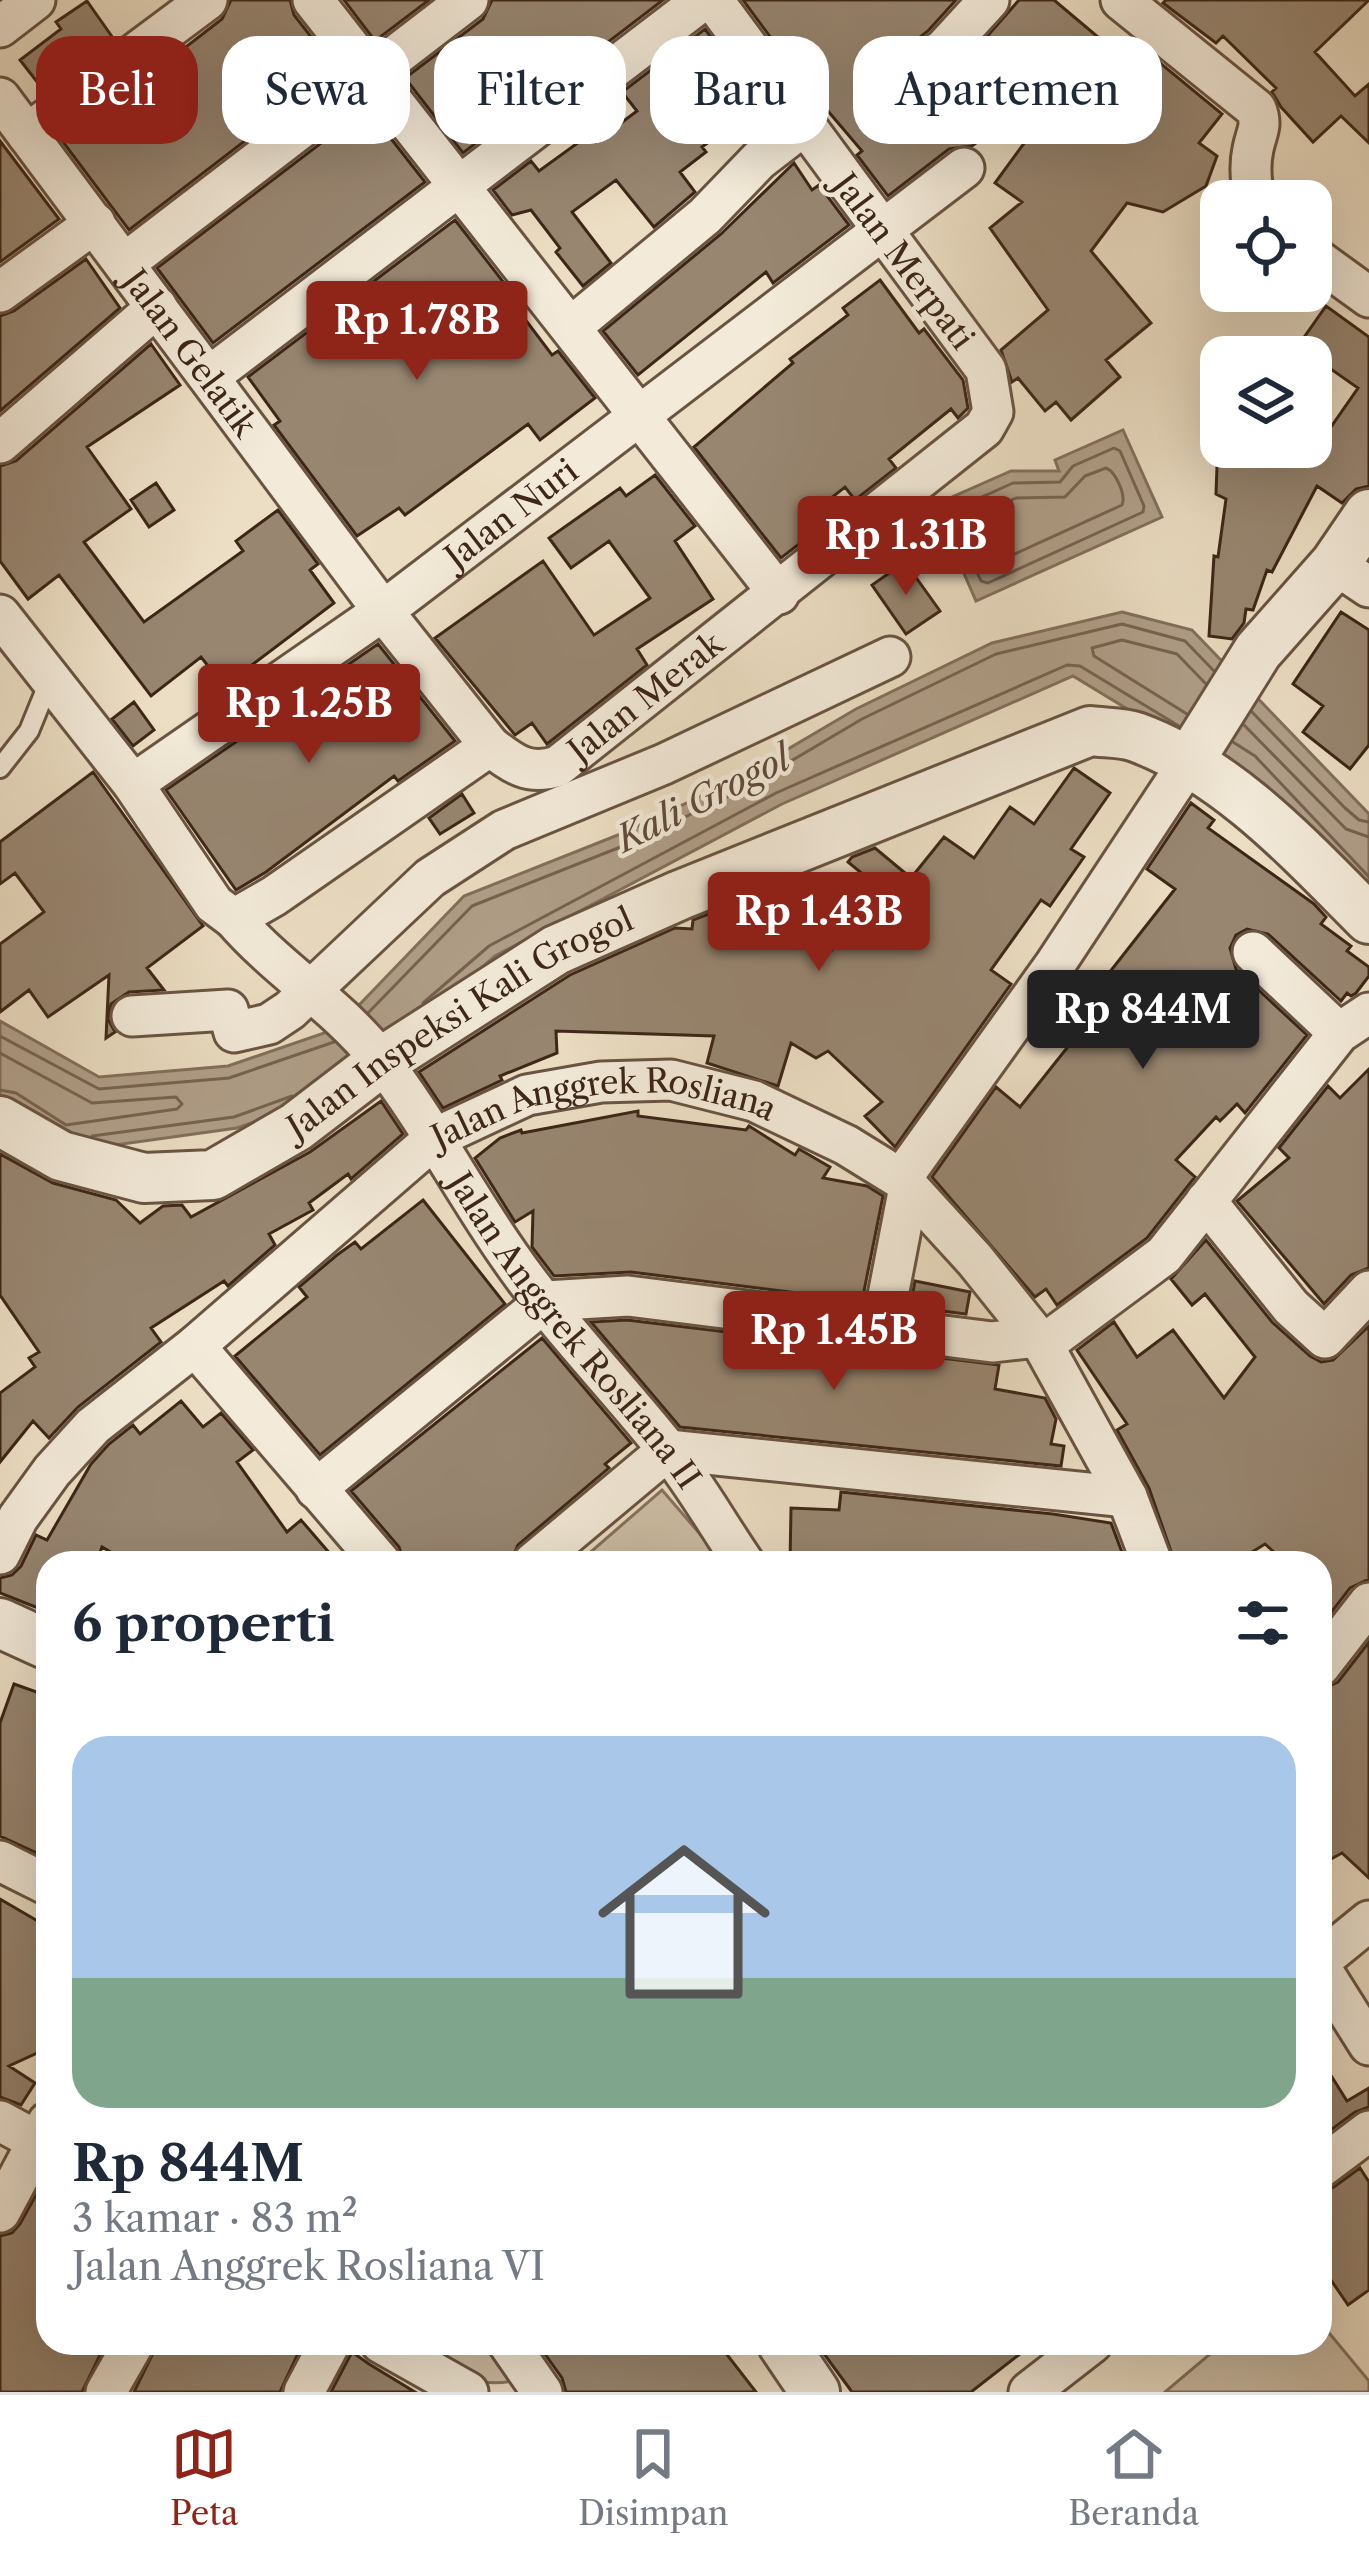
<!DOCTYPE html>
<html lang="id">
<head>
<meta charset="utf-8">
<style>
	body { margin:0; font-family:"Libre Caslon Text",serif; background:#f6f6f7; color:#1f2937; height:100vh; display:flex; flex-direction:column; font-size:45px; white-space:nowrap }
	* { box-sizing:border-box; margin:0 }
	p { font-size:39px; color:#747a83 }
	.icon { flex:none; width:66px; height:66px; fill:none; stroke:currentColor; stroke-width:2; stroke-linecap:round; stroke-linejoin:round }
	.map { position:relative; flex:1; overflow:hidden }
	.details { position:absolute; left:36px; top:1551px; width:1296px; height:804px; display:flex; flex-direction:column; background:#fff; border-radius:36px; box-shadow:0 12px 48px #0002 }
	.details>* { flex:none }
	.banner { position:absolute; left:36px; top:36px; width:1299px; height:108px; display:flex; gap:24px }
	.tools { position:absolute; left:1200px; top:180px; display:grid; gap:24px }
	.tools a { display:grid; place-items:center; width:132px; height:132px; border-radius:24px; background:#fff; box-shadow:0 12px 48px #0002; font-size:60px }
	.price { position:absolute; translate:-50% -102px; padding:0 27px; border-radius:12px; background:#8f2418; color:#fff; font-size:39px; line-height:78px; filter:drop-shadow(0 3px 6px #0008) }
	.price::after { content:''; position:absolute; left:50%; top:72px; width:36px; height:27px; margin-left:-18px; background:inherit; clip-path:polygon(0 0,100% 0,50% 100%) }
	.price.on { background:#222; color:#fff }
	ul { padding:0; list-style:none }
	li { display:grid; align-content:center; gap:24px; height:636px; padding:0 36px }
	li span { display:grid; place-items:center; height:372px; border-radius:36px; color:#555 }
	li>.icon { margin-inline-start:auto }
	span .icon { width:216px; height:216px; fill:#fffc; stroke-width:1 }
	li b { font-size:51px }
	h2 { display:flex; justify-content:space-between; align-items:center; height:144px; padding:0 36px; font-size:51px }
	.chip { padding:0 42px; border-radius:36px; background:#fff; box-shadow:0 12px 48px #0002; font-size:42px; line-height:108px }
	.chip.on { background:#8f2418; color:#fff }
	.tab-bar { display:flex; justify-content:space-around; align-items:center; height:168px; border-top:3px solid #e0e1e3; background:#fff; font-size:33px; color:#747a83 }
	.tab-bar a { display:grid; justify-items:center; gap:6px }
	.tab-bar .on { color:#8f2418 }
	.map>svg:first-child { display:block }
	.green { fill:#cebfa7; stroke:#86725f; stroke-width:3 }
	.water { fill:#b09f89; stroke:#826f5b; stroke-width:3 }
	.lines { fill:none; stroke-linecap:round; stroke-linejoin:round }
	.shore { stroke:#766250; stroke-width:3 }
	.building { fill:#988671; stroke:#3d2617; stroke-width:3 }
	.service-casing { stroke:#695442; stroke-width:24 }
	.minor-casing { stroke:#695442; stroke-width:45 }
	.tertiary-casing { stroke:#695442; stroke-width:54 }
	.service { stroke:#f3ead9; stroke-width:18 }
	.minor { stroke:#f3ead9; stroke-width:39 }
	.tertiary { stroke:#f3ead9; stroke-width:48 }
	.labels { text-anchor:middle; stroke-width:9; stroke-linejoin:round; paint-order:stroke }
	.street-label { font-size:33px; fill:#3d2617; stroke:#f3ead9 }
	.water-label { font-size:36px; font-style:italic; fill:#604a39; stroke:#f3ead9 }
</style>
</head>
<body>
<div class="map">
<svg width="1369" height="2392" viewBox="0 0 1369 2392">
	<rect width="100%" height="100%" fill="#ecdec4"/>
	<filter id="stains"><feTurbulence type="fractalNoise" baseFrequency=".00167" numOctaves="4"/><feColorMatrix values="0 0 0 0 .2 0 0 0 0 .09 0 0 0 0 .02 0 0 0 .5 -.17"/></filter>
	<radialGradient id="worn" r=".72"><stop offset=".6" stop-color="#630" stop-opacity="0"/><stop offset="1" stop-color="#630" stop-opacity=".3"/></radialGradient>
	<path class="green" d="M662,1490L725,1563H578Z
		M1320,2322L1369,2381V2392H1165L1223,2343H1320Z
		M414,2343H495L521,2379C475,2392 452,2371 414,2343Z"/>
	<path class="water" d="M1123,430L1162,517L976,601L934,505L1011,471H1059L1055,460Z
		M1122,612L1192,630L1369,814V916L1236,775L1073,676L782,804L495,956L380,1056L322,1098L237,1128L58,1153L0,1115V1021L99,1077L228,1066L336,1029L464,896L623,833L737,779L856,709L992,643Z"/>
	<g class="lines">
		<path class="shore" d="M1114,448L1120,451L1144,506L1143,512L988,583L981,581L952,517L953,510L1013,483L1060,482L1073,466Z
			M1106,468C1116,472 1126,495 1122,505L995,563L988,561L972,524L973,518L1016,498L1065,497L1085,476Z
			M1252,712L1345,808L1359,820L1369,822
			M1187,714L1094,656L1092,648L1122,640L1177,654L1206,684
			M1244,725L1346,829L1369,837
			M1233,742L1255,756L1369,877
			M423,1003L489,946L776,793L1067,665L1080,666L1179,726
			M368,1013L472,906L628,844L742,790L862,719L996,654L1122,624L1185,641L1214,671
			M0,1036L99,1089L229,1078L334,1042
			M0,1053L92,1103L176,1097L182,1104L177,1109L66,1125L16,1093L0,1090
			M92,1136L234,1117L292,1096"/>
	</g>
	<path class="building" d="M231,0H290L294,15L337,70L129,230L63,142L222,19Z
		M344,0H429L375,41Z
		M492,0H663L463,153L405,78L483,19Z
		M743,0H956L928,31L890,60L891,82L900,91L912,94L925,90L961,66L1019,0H1054L1118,54L1131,39L1222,114L1199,143L1217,156L1206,186L1163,212L1127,203L1091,251L1151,323L1106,360L1120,377L1071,420L1056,402L1045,411L1018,378L1012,382L1001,350L1048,310L990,228L1022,202L995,183L1085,60L972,146L949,149L888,196L857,155L862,151L805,84Z
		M1166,0H1369L1315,52L1355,96L1369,84V143L1341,116L1313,142L1281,107L1272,92L1276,88L1223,36L1216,43L1163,3Z
		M87,1L113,38L41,87L20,60L61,29L56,22Z
		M705,29L760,104L702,147L706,152L680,172L695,192L654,227L616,180L572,212L611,263L583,286L556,252L560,248L531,210L512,215L493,190L531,161L539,171L590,134L596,142L637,111L622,92Z
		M367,108L425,182L213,343L157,268Z
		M0,141L59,219L0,262Z
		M794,163L812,190L819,185L849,225L773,283L766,272L638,375L603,331L721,234Z
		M455,220L522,306L518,310L552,355L558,351L595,398L540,440L528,424L405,515L399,508L357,536L274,425L280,421L248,377L314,327L324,339L372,304L362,290Z
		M86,259L120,308L0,411V316L14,311Z
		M880,280L919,333L924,329L963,380L968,408L958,418L951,409L889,459L896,468L855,500L845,487L802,521L812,534L781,558L694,447L793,363L790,359L848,315L843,308Z
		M1326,306L1369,337V486L1356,489L1342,503L1317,486L1272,572L1267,570L1253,610L1246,609L1244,623L1232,639L1209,636L1214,556L1218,557L1226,499L1216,494L1218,438L1221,447H1317L1358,388L1298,346Z
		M151,344L180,385L87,447L131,509L84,542L144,622L243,551L236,541L278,510L318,564L310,570L334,603L224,686L201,657L151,696L59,575L28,599L0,561V466L16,461Z
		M655,475L695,526L675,541L713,599L637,649L647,665L547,744L532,723L515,735L435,638L543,561L594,635L650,598L609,541L571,568L549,538L620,488L626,496Z
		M156,483L174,510L149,527L131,500Z
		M905,562L940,611L906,634L872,585Z
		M1341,612L1369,630V745L1350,769L1303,732L1323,706L1293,684Z
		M378,644L455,741L398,781L394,776L266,872L236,890L166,790Z
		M134,702L154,730L133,746L112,719Z
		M1074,768L1110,793L1071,849L1084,857L1050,906L1041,900L991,970L1011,984L895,1147L865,1116L882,1102L828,1051L816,1058L791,1043L778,1086L707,1063L714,1036L556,1031L557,1053L500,1076L502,1080L443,1108L419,1072L570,975L675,928L692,929L693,920L754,896L785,899L781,947L832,950L876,885L848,862L852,857L875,848L911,878L944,837L974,858L1010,807L1034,824Z
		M93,772L203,926L147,968L164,990L129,992L111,1004L108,1019L115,1032L106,1038L109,975L48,1017L29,990L0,1012V944L44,912L15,873L0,884V842Z
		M462,794L474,813L440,834L429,818Z
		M1191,803L1214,820L1208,828L1314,904L1326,917L1321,924L1351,946L1347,951L1369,967V976L1356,993L1351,996L1347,993L1341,1001L1268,934L1247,929L1236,935L1230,948L1236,969L1307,1035L1245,1113L1237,1104L1220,1121L1216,1117L1176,1160L1195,1177L1147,1238L1057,1305L1046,1289L1035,1297L932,1177L996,1087L1020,1107L1090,1019L1081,1011L1113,976L1109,973L1175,889L1147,869Z
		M1369,1069V1268L1351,1275L1324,1304L1237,1201L1289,1158L1279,1148L1328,1086L1340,1098Z
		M381,1101L403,1134L351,1179L348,1174L309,1203L313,1210L269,1234L275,1245L228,1286L224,1281L151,1328L161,1342L78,1407L49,1438L33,1421L0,1462V1393L35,1367L29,1358L39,1352L0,1295V1154L53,1183L116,1200L140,1223L163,1206L182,1205L191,1217L310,1152Z
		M638,1111V1116L746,1130L749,1126L795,1155L799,1149L830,1167L823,1178L867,1186L883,1196L862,1301L631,1272L554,1276L532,1247L533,1211L515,1222L475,1158L500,1138L521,1130L522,1133Z
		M423,1200L505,1304L320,1455L235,1356L307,1297L299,1287L337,1255L355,1242L361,1249Z
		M1206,1240L1272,1322L1310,1356L1321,1362L1333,1360L1369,1326V1579L1350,1588L1320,1627V1563H1286L1265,1544L1234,1563H1175L1149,1488L1117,1430L1127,1424L1077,1350L1114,1322L1137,1357L1173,1330L1224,1398L1255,1357L1205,1294L1192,1305L1171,1279Z
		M915,1281L970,1292L966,1314L910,1307Z
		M627,1320L999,1365L995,1389L1045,1398L1056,1419L1051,1444L1064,1446L1061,1466L680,1427L591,1322Z
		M542,1338L631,1443L605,1464L609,1468L518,1545L510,1563H404L399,1547L351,1491Z
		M181,1401L203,1427L221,1413L253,1450L237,1462L287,1532L301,1520L338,1563H129L102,1547L96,1563H48V1612L0,1593V1578L12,1575L21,1566L36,1535L47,1540L91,1464L109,1444L133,1425L140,1434Z
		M841,1492L1053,1514L1111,1523L1126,1563H790L791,1508L839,1510Z
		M1369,1642V1878L1342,1853L1320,1865V1690L1338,1682Z
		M14,1684L48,1696V1858L0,1836V1723Z
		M0,1899L48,1927V2048L9,2066L35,2083L21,2105L0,2097Z
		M1320,2058L1347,2101L1369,2088V2107L1355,2112L1320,2138Z
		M1360,2168L1369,2182V2290L1348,2305L1320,2264V2192L1334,2187Z
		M41,2186L48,2191V2343H106L82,2392H0V2236L12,2233L20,2224Z
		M158,2343H303L280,2392H134Z
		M537,2343H718L756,2392H566L562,2378Z
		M816,2343H1034L971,2392H852Z
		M352,2352L369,2364L415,2392H331Z"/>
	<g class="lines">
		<g class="service-casing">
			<path id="service" d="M0,768L29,731L49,682"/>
		</g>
		<g class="minor-casing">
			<g id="minor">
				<path d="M313,0L779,594"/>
				<path d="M1121,0L1256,109C1263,126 1256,133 1253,149C1249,167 1251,184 1255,201"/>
				<path d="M0,27L35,0"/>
				<path d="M912,70L944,49L989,0"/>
				<path id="s1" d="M0,98L383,611L490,746C513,764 529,776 558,766L984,428L993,412L986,370L713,0"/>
				<path d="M27,134L207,0"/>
				<path d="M1311,255L1369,297"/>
				<path d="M125,263L468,0"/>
				<path d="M0,292L95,223"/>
				<path d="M571,327L705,216L759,160L803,126"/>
				<path d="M210,376L703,0"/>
				<path d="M0,443L157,307"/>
				<path d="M1335,564L1369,587"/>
				<path d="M0,615L133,784L214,904L234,919L274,896L490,746"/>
				<path id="s2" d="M133,784L383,611L964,168"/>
				<path id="s3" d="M234,919C278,970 337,1005 379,1058C428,1121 464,1192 510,1257C557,1325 616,1385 667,1449C695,1484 718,1525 744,1563"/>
				<path d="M1253,952L1339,1033"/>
				<path d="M132,1016L228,1010L234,1032L269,1024L290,1010L430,878L504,830L664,764L890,657"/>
				<path d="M901,1179L1054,966L1188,763"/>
				<path d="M1206,1201L1291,1307L1325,1338L1369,1291"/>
				<path d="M882,1327L909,1187"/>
				<path d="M1043,1345L1164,1255L1339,1033L1369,1013"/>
				<path d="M195,1346L381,1563"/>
				<path d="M316,1489L546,1301L628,1296L992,1342L1037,1337"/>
				<path id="s4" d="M0,1554L18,1518L52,1471L93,1426L195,1346L435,1138L527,1095L601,1082L671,1080L754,1101L846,1145L901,1179L975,1260L1043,1345L1127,1497L1152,1563"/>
				<path d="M533,1563L668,1450L1127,1497"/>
				<path d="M1320,1666L1369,1603"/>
				<path d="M0,1861L48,1885"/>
				<path d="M1320,1961L1369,1921"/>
				<path d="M1320,1967L1369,2045"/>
				<path d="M0,2121L37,2141"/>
				<path d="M1320,2168L1369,2131"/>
				<path d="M0,2212L48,2122"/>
				<path d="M381,2343L468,2392"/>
				<path d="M508,2343L542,2392"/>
				<path d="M106,2392L134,2343"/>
				<path d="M304,2392L330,2343"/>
				<path d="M1029,2392L1092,2343"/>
			</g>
		</g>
		<g class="tertiary-casing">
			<g id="tertiary">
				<path d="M1188,763L1258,651L1335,564L1369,514"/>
				<path id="s5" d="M0,1121L61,1156L144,1178L213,1175L296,1127L381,1062L556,950L680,895L1090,731C1105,733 1122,732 1136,737C1229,771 1301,851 1369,919"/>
				<path d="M0,1623L48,1645"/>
				<path d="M782,2343L815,2392"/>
			</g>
		</g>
		<use href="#service" class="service"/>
		<use href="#minor" class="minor"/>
		<use href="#tertiary" class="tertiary"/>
	</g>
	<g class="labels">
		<g class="street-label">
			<text transform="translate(904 261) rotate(53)" y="12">Jalan Merpati</text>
			<text dy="12" stroke="none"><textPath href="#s1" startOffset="318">Jalan Gelatik</textPath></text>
			<text dy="12" stroke="none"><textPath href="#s2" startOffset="465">Jalan Nuri</textPath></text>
			<text dy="12" stroke="none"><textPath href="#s1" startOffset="999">Jalan Merak</textPath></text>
			<text dy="12" stroke="none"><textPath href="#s5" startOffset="516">Jalan Inspeksi Kali Grogol</textPath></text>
			<text dy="12" stroke="none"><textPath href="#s4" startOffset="783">Jalan Anggrek Rosliana</textPath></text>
			<text dy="12" stroke="none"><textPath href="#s3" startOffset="537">Jalan Anggrek Rosliana II</textPath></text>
		</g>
		<g class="water-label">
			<text transform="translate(703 798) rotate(-27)" y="13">Kali Grogol</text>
		</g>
	</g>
	<rect width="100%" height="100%" filter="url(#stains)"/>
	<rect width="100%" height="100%" fill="url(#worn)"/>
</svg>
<div class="tools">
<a><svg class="icon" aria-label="locate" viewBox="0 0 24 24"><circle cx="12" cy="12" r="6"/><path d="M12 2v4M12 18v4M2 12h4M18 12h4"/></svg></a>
<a><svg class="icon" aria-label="layers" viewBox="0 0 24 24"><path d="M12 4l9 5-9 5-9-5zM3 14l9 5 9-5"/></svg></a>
</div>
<b class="price" style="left:417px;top:383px">Rp 1.78B</b>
<b class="price" style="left:906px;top:598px">Rp 1.31B</b>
<b class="price" style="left:309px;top:766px">Rp 1.25B</b>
<b class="price" style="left:819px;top:974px">Rp 1.43B</b>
<b class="price on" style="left:1143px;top:1072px">Rp 844M</b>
<b class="price" style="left:834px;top:1393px">Rp 1.45B</b>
<div class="banner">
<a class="chip on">Beli</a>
<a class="chip">Sewa</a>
<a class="chip">Filter</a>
<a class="chip">Baru</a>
<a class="chip">Apartemen</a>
</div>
<section class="details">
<h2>6 properti<svg class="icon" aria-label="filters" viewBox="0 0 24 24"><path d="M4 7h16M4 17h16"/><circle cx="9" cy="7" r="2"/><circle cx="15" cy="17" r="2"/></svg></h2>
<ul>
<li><span style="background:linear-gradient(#a9c7e8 65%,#7fa58c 0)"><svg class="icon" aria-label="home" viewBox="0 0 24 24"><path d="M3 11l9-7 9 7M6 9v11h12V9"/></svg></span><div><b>Rp 844M</b><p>3 kamar · 83 m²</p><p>Jalan Anggrek Rosliana VI</p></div></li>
</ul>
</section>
</div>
<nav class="tab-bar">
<a class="on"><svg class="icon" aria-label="map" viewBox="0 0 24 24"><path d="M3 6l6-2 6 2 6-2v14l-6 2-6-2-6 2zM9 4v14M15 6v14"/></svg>Peta</a>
<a><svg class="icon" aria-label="saved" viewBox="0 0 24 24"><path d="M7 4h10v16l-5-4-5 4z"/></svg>Disimpan</a>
<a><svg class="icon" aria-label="home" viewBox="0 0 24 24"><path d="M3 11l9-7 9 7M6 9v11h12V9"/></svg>Beranda</a>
</nav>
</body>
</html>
